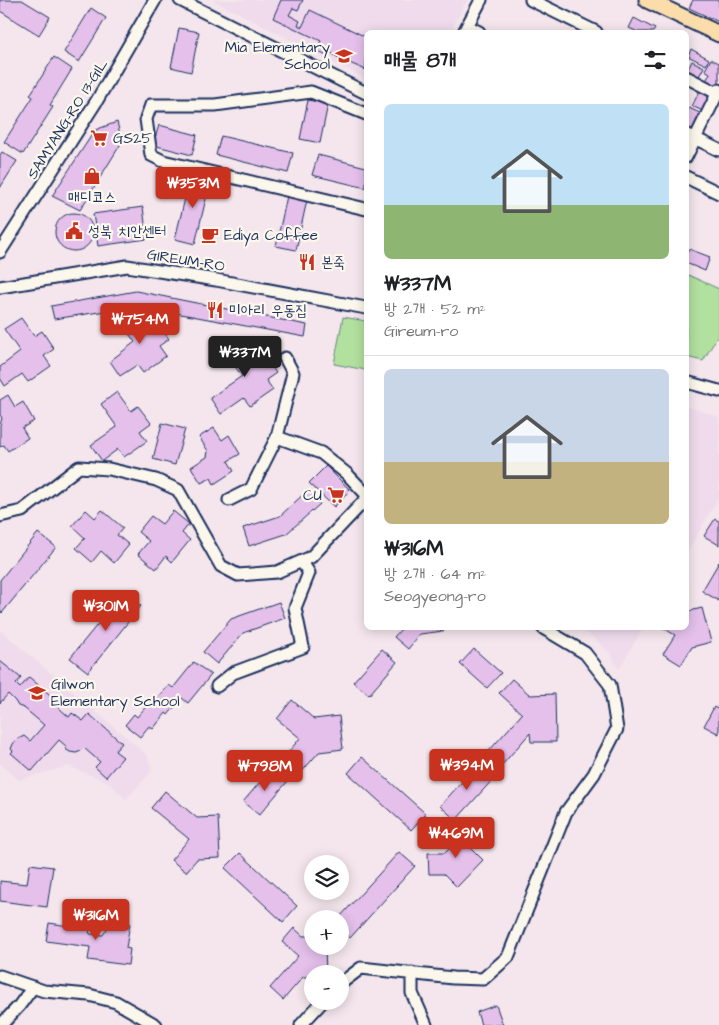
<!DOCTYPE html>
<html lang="ko">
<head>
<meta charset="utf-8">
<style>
	body { margin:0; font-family:"Architects Daughter","Poor Story",sans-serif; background:#f2f2f2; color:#202124; height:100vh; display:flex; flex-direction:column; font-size:19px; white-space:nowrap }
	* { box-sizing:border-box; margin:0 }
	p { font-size:16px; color:#757577 }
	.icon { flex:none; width:28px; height:28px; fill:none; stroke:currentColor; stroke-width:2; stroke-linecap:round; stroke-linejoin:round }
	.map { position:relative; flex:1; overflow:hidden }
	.drawer { position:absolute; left:364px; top:30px; width:325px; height:600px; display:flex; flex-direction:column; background:#fff; border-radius:8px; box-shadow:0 2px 12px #0003 }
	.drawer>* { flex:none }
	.tools { position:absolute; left:304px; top:855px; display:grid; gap:10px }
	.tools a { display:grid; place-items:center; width:45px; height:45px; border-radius:50%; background:#fff; box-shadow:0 2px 12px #0003; font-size:25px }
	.price { position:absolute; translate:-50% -42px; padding:0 11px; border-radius:5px; background:#c8321e; color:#fff; font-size:16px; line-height:32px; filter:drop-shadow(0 1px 2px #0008) }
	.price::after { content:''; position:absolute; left:50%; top:30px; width:15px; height:11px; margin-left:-8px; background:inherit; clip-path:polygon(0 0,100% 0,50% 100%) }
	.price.current { background:#222; color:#fff }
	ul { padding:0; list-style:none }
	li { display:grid; align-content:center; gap:10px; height:265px; padding:0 20px }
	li+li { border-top:1px solid #e0e0e0 }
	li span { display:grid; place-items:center; height:155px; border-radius:8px; color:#555 }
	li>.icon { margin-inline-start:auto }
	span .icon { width:90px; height:90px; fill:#fffc; stroke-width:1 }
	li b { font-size:21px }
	h2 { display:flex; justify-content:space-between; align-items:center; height:60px; padding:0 20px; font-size:21px }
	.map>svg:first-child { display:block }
	.built { fill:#efdbec }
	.green { fill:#b1e09f; stroke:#66887e }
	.building { fill:#e4c0eb; stroke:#1b2f5e }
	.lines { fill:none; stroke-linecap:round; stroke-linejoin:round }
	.minor-casing { stroke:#1b2f5e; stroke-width:15 }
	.major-casing { stroke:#1b2f5e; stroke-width:19 }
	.minor { stroke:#fbf7ec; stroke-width:11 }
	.major { stroke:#fbddab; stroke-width:15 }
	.labels { text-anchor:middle; stroke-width:4.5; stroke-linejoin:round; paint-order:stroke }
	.poi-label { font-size:15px; fill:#1b2f5e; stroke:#fbf7ec; text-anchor:start }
	.street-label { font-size:15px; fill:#1b2f5e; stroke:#fbf7ec }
</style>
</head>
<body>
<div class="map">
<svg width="719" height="1025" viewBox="0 0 719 1025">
	<rect width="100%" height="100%" fill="#f4e6ec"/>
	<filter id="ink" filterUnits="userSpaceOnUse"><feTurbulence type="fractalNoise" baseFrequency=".02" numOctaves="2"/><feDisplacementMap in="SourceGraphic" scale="10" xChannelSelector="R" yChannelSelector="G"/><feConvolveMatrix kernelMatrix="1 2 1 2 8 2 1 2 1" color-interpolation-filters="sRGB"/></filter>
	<g filter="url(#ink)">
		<path class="built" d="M213,0H467L450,32H366V79Z
			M686,406L719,417V497L686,554Z
			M578,628H643L619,669L609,652L593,637Z
			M0,630L147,755L152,771L126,799L108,782L68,766L19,780L0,764Z"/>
		<path class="green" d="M686,274L719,289V334L703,361L686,357Z
			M343,317L366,321V370L334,364Z"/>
		<path class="building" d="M0,0H22L50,17L39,35L0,11Z
			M281,0H303L298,10L293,8L289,15L300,21L298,25L302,27L310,10L366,37V70L340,59L327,50L325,55L316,51L321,41L273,18Z
			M693,0H719V22L689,8Z
			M91,8L106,18L79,62L64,52Z
			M634,18L655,29L653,32H638L629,28Z
			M179,28L199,32L191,72L171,67Z
			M691,49L709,59L706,65L688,56Z
			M54,57L72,69L50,105L53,107L23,154L4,142L33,97L30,95Z
			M711,59L719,63V84L717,89L705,83L710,73L705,70Z
			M692,61L704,67L697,80L686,73Z
			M701,88L713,95L705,112L692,106Z
			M308,100L328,104L320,143L300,139Z
			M689,108L704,115L697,130L689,132L686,131V114Z
			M117,122L122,142L80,210L52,196L95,130Z
			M159,125L197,135L192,155L153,145Z
			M221,136L293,153L288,173L216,155Z
			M2,152L17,161L0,188V155Z
			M318,155L366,167V188L312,175Z
			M191,174L211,178L195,244L175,239Z
			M287,196L307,200L296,250L276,246Z
			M143,207L147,239L98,246L93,214Z
			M55 232a19 19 0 1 1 38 0a19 19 0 1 1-38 0Z
			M689,249L710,257L705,271L686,263V252H688Z
			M136,291L307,325L305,337L138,306L54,319L51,306Z
			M136,308L149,327L157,321L169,339L159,346L166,356L143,373L137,365L120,376L110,361L135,342L119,320Z
			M21,318L34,336L42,331L54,349L44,356L51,366L28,382L22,374L5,386L0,378V367L20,352L4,329Z
			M240,337L256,360L264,355L276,373L266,380L273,390L250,406L244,398L221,414L210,398L242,376L222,349Z
			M117,392L131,411L138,406L151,423L140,431L147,441L124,457L118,449L102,461L91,445L117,427L101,404Z
			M8,395L15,407L23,402L34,421L22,428L28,438L8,451L4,445L0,447V425L2,418L0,415V400Z
			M162,423L185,429L175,465L153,459Z
			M214,428L222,440L229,435L240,454L228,461L234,471L214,484L211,478L201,483L191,467L207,457L208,451L199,437Z
			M326,466L350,490L334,507L309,483Z
			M308,490L320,504L286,534L249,546L243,528L280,516Z
			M86,510L95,518L102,510L123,528L117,535L129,545L114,563L101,551L92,562L76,548L85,538L72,526Z
			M173,511L189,524L182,533L190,540L172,562L166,556L156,569L138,554L149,541L138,532L151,516L162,524Z
			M715,519L719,521V545L704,536Z
			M38,533L56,547L2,613L0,611V580Z
			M719,562V601L702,591Z
			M124,592L141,606L88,672L70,658Z
			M279,602L285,618L243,633L217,664L203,652L231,619Z
			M702,608L711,642L692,647L681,665L663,654L675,635L663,628H686V612Z
			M402,628H444V631L420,634L408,649L394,637Z
			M382,649L397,662L369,695L353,682Z
			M474,649L501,673L487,688L460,664Z
			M0,661L21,678L16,684L20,688L29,677L62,705L59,708L69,717L72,713L83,721L89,714L122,743L115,751L123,757L106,777L95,767L100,762L84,748L81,751L76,753L70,752L65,749L67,747L59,740L32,771L11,753L13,751L11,749L13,744L16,740L24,736L30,741L44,725L24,708L18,706L15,701L8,694L0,703Z
			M194,662L211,675L188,703L182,698L168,715L166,713L153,729L149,726L140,737L125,725L134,714L137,717L150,702L153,704L169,685L173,688Z
			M512,679L530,695L555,694L556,742H531L530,733L502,765L488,752L522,714L499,693Z
			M292,700L314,719L339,716L343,749L319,752L299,775L282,760L300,738L277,719Z
			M714,707L719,710V734L704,726Z
			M362,757L426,814L411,830L348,773Z
			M479,763L495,777L456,820L440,806Z
			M271,769L287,782L259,815L243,802Z
			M165,791L197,818L218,817L220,858L197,859L186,872L171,860L189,839L151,808Z
			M453,828L470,829V847L483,860L457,887L444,874H429L428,853H445L453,845Z
			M399,852L415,866L350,938L340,929V919H338Z
			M240,853L297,906L283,922L225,868Z
			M30,864L53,867L47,907L0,901V881L27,884Z
			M115,916L130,923L126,948L130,949L128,965L88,960L90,947L46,941L49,923L89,929L90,934L103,935Z
			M294,928L303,936H312V946H325L326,974H312V977H303L283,1000L270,988L298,956L282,942Z
			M496,1005L503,1025H481L477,1012Z"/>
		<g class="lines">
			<g class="minor-casing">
				<path id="minor" d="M180,0L366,93
					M531,0L596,32
					M467,26L479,32
					M464,32L481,0
					M686,77L717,93
					M366,114L311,92L215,105H151L146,119L151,155L163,161L366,209
					M686,134L719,150
					M686,157L719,90
					M686,177L719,193
					M0,252L96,102L155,0
					M0,287L127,266L216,280L366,308
					M686,382L719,391
					M277,437L321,453L347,474L366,494
					M229,500L251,489L277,437L293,373L285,358
					M0,516L22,511L79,467L109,469L156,480L178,490L221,566L238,575L277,572L311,557L366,499
					M217,686L233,673L303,647L295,608L309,573L302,562
					M412,973V993L426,1025
					M0,976L44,991L89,995L116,1002L156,1025
					M340,984L361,968L453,978L483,979L508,957L566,812L594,774L617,729L610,685L585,653L543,628
					M1,1025L19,1006L33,987
					M301,1025L323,1001"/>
			</g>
			<g class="major-casing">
				<path id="major" d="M647,0L719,34"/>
			</g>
			<use href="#minor" class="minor"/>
			<use href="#major" class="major"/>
		</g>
	</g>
	<defs>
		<g id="school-bare" transform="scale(1.35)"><path d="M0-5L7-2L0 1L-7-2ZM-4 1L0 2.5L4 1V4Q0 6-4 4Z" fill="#c8321e" stroke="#fbf7ec" stroke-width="2.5" paint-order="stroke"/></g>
		<g id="supermarket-bare" transform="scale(1.35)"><path d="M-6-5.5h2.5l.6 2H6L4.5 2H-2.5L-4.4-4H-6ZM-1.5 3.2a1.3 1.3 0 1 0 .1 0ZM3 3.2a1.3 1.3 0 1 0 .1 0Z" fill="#c8321e" stroke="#fbf7ec" stroke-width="2.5" paint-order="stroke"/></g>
		<g id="shop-bare" transform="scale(1.35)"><path d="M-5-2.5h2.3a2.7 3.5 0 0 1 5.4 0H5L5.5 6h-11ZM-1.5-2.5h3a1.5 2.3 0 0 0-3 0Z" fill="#c8321e" stroke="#fbf7ec" stroke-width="2.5" paint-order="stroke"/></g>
		<g id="civic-bare" transform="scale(1.35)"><path d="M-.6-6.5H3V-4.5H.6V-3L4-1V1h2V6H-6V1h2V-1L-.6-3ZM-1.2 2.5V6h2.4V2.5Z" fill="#c8321e" stroke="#fbf7ec" stroke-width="2.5" paint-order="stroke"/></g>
		<g id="cafe-bare" transform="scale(1.35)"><path d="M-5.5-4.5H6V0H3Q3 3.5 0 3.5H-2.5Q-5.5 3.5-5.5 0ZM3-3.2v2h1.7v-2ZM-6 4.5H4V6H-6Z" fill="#c8321e" stroke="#fbf7ec" stroke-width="2.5" paint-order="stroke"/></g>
		<g id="restaurant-bare" transform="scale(1.35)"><path d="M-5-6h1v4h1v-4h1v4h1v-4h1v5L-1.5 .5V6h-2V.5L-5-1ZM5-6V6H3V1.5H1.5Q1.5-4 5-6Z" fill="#c8321e" stroke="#fbf7ec" stroke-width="2.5" paint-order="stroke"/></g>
	</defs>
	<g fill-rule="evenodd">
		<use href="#school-bare" x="344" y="56"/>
		<use href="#supermarket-bare" x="99" y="138"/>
		<use href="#shop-bare" x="92" y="176"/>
		<use href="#civic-bare" x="74" y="231"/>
		<use href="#cafe-bare" x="210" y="235"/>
		<use href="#restaurant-bare" x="307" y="262"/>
		<use href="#restaurant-bare" x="215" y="310"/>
		<use href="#supermarket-bare" x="336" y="495"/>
		<use href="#school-bare" x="37" y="693"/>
	</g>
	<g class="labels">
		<g class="poi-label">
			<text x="330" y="52" text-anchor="end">Mia Elementary<tspan x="330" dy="17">School</tspan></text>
			<text x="113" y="143">GS25</text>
			<text x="92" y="202" text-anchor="middle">매디코스</text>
			<text x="88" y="236">성북 치안센터</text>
			<text x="224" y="240">Ediya Coffee</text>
			<text x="321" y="267">본죽</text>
			<text x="229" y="315">미아리 우동집</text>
			<text x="322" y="500" text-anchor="end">CU</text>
			<text x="51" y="689">Gilwon<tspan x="51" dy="17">Elementary School</tspan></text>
		</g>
		<g class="street-label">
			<text transform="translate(67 119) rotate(-58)" y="5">SAMYANG-RO 13-GIL</text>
			<text transform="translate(186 260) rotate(9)" y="5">GIREUM-RO</text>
		</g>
	</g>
</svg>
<div class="tools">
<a><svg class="icon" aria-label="layers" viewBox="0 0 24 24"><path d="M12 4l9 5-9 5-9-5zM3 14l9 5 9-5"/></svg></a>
<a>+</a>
<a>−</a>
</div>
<b class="price" style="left:193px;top:209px">₩353M</b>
<b class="price" style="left:140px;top:345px">₩754M</b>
<b class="price current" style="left:245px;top:378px">₩337M</b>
<b class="price" style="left:106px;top:632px">₩301M</b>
<b class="price" style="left:467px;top:791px">₩394M</b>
<b class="price" style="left:265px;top:792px">₩798M</b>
<b class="price" style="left:456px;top:859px">₩469M</b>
<b class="price" style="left:96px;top:941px">₩316M</b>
<section class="drawer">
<h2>매물 8개<svg class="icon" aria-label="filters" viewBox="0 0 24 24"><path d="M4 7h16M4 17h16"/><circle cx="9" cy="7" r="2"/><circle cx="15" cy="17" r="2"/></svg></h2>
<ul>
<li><span style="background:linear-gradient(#bfe0f5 65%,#8fb573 0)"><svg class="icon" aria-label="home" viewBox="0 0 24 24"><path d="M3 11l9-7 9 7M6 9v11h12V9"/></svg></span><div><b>₩337M</b><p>방 2개 · 52 m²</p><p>Gireum-ro</p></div></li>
<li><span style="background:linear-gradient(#c9d6e8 60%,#c2b280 0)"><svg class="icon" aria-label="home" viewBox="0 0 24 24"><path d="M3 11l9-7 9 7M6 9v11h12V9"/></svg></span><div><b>₩316M</b><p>방 2개 · 64 m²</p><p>Seogyeong-ro</p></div></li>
</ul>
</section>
</div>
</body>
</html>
